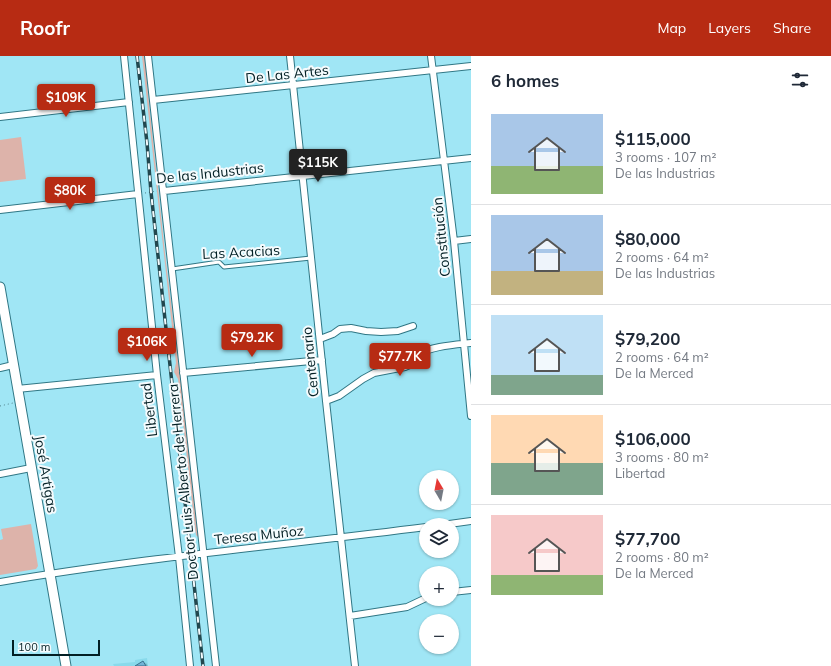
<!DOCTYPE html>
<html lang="en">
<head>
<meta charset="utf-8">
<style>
	body { margin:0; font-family:Mulish,sans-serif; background:#f6f6f7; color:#1f2937; height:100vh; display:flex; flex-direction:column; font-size:15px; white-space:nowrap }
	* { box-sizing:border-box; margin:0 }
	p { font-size:13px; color:#747a83 }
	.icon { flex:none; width:22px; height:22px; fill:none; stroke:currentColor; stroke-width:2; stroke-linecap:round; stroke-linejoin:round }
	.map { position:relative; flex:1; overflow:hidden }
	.side { display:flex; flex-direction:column; background:#fff; width:360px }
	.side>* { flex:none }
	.needle { width:26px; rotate:350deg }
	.buttons { position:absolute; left:419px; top:414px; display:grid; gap:8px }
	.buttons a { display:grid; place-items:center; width:40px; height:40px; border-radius:50%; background:#fff; box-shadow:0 1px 3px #0004; font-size:20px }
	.scale { position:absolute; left:12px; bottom:10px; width:88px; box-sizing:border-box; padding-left:4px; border:2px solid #021f24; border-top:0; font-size:11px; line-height:14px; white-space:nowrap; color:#021f24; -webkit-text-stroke:3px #f5fbfd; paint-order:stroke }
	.price { position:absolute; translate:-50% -34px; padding:0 9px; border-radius:4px; background:#b72b13; color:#fff; font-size:13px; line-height:26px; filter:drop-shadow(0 1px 2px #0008) }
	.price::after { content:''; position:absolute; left:50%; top:24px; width:12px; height:9px; margin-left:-6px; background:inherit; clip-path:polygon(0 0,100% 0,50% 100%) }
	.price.current { background:#222; color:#fff }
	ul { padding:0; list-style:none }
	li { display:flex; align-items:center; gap:12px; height:100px; padding:0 20px }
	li+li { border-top:1px solid #e0e1e3 }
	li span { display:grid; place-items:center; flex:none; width:112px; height:80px; border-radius:0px; color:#555 }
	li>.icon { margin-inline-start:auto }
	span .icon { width:48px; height:48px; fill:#fffc; stroke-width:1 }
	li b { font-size:17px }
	h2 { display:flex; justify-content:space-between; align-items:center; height:48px; padding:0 20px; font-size:17px }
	header { display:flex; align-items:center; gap:24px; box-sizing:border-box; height:56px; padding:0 20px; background:#b72b13; color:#fff }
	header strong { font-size:19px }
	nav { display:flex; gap:22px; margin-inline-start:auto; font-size:14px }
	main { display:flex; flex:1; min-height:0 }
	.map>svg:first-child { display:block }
	.built { fill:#89daeb }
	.green { fill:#ddb3aa }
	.building { fill:#72b4d6; stroke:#38708c; filter:url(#shadow) }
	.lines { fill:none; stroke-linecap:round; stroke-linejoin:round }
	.lane-casing { stroke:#307785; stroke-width:5 }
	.street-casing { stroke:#307785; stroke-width:8 }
	.secondary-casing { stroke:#307785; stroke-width:11 }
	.path { stroke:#50818b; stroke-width:1; stroke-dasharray:1 3; stroke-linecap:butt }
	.lane { stroke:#fff; stroke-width:3 }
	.street { stroke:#fff; stroke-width:6 }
	.secondary { stroke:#fff; stroke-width:9 }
	.rail-casing { stroke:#22474e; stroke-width:3.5 }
	.rail { stroke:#f5fbfd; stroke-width:2; stroke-dasharray:6; stroke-linecap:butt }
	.labels { text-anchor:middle; stroke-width:4; stroke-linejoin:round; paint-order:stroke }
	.street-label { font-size:14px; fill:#021f24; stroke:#f5fbfd }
</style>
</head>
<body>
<header>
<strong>Roofr</strong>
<nav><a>Map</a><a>Layers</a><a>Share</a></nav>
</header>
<main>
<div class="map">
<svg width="471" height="610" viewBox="0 0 471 610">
	<defs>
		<filter id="shadow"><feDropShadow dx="2.5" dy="2.5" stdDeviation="0" flood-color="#0004"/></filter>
	</defs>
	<rect width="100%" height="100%" fill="#a0e6f5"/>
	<path class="built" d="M147,602L148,610H114L113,608L135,606V604Z"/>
	<path class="green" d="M142,0H145L148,38L166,206L200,480L199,482L196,479L195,473L178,323L174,316L176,307Z
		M21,81L26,123L0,126V84Z
		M31,468L38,510L36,513L0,519V484L3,483L1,473Z"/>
	<path class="building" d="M143,605L146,610H135Z"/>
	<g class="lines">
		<g class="lane-casing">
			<path id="lane" d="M172,213L219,206L224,211L311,202"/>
		</g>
		<g class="street-casing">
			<path id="street" d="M124,0L157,319L179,501L190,610
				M148,0L216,610
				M290,0L326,345L355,610
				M431,0L454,185L471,360
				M153,44L471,10
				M0,61L129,46
				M164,135L471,102
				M0,154L138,138
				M454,185L471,183
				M320,283L333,278L340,273L351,272L366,275L381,276L398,275L413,270
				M0,312L13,309
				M183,317L322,304
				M17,333L157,319
				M326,345L339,340L363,323L374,317L405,311L414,307L416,299C433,290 452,289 471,287
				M0,418L31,412
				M442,469L471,465
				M0,526C141,502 284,489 426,471
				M452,536L471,534
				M350,560L407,551L426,542"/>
		</g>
		<g class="secondary-casing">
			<path id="secondary" d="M0,231L66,610"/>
		</g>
		<path class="path" d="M145,137L157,135
			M0,350L13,347"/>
		<use href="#lane" class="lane"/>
		<use href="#street" class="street"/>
		<use href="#secondary" class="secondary"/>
		<g class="rail-casing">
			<path id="rail" d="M137,0L147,87L151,136L203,610"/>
		</g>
		<use href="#rail" class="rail"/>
	</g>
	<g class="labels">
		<g class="street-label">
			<text transform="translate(287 18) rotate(-6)" y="5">De Las Artes</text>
			<text transform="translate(210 117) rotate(-6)" y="5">De las Industrias</text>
			<text transform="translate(441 181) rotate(-96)" y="5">Constitución</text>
			<text transform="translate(241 196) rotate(-3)" y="5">Las Acacias</text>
			<text transform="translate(310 306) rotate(-96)" y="5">Centenario</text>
			<text transform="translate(149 354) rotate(-97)" y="5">Libertad</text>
			<text transform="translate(46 418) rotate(80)" y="5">José Artigas</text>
			<text transform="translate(183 426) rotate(-96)" y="5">Doctor Luis Alberto de Herrera</text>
			<text transform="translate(259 479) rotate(-6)" y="5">Teresa Muñoz</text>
		</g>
	</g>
</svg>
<div class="buttons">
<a><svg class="needle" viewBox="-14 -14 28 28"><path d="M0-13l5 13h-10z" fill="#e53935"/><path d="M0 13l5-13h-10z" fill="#747a83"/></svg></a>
<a><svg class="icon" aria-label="layers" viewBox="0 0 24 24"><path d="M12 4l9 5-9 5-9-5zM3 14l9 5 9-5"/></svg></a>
<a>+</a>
<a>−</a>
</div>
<div class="scale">100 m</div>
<b class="price" style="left:66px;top:62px">$109K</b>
<b class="price current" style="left:318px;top:127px">$115K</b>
<b class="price" style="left:70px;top:155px">$80K</b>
<b class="price" style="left:252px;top:302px">$79.2K</b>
<b class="price" style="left:147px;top:306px">$106K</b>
<b class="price" style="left:400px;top:321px">$77.7K</b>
</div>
<section class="side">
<h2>6 homes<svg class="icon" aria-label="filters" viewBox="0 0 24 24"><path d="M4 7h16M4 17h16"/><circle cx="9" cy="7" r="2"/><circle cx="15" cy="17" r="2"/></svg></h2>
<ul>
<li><span style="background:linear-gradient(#a9c7e8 65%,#8fb573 0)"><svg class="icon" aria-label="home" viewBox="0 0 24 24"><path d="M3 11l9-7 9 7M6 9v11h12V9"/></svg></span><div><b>$115,000</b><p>3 rooms · 107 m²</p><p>De las Industrias</p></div></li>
<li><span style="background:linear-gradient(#a9c7e8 70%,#c2b280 0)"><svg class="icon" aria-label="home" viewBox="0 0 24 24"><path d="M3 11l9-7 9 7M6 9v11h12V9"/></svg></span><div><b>$80,000</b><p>2 rooms · 64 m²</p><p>De las Industrias</p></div></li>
<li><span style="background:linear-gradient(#bfe0f5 75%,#7fa58c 0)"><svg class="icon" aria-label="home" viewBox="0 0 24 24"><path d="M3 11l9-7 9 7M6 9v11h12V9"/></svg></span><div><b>$79,200</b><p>2 rooms · 64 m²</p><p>De la Merced</p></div></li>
<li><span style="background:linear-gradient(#ffd9b3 60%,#7fa58c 0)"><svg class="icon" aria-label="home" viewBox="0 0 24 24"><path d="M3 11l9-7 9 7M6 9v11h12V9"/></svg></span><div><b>$106,000</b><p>3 rooms · 80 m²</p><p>Libertad</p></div></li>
<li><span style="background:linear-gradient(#f6c9c9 75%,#8fb573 0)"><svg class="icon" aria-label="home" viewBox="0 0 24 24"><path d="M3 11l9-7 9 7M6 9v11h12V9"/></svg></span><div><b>$77,700</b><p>2 rooms · 80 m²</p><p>De la Merced</p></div></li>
</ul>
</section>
</main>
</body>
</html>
